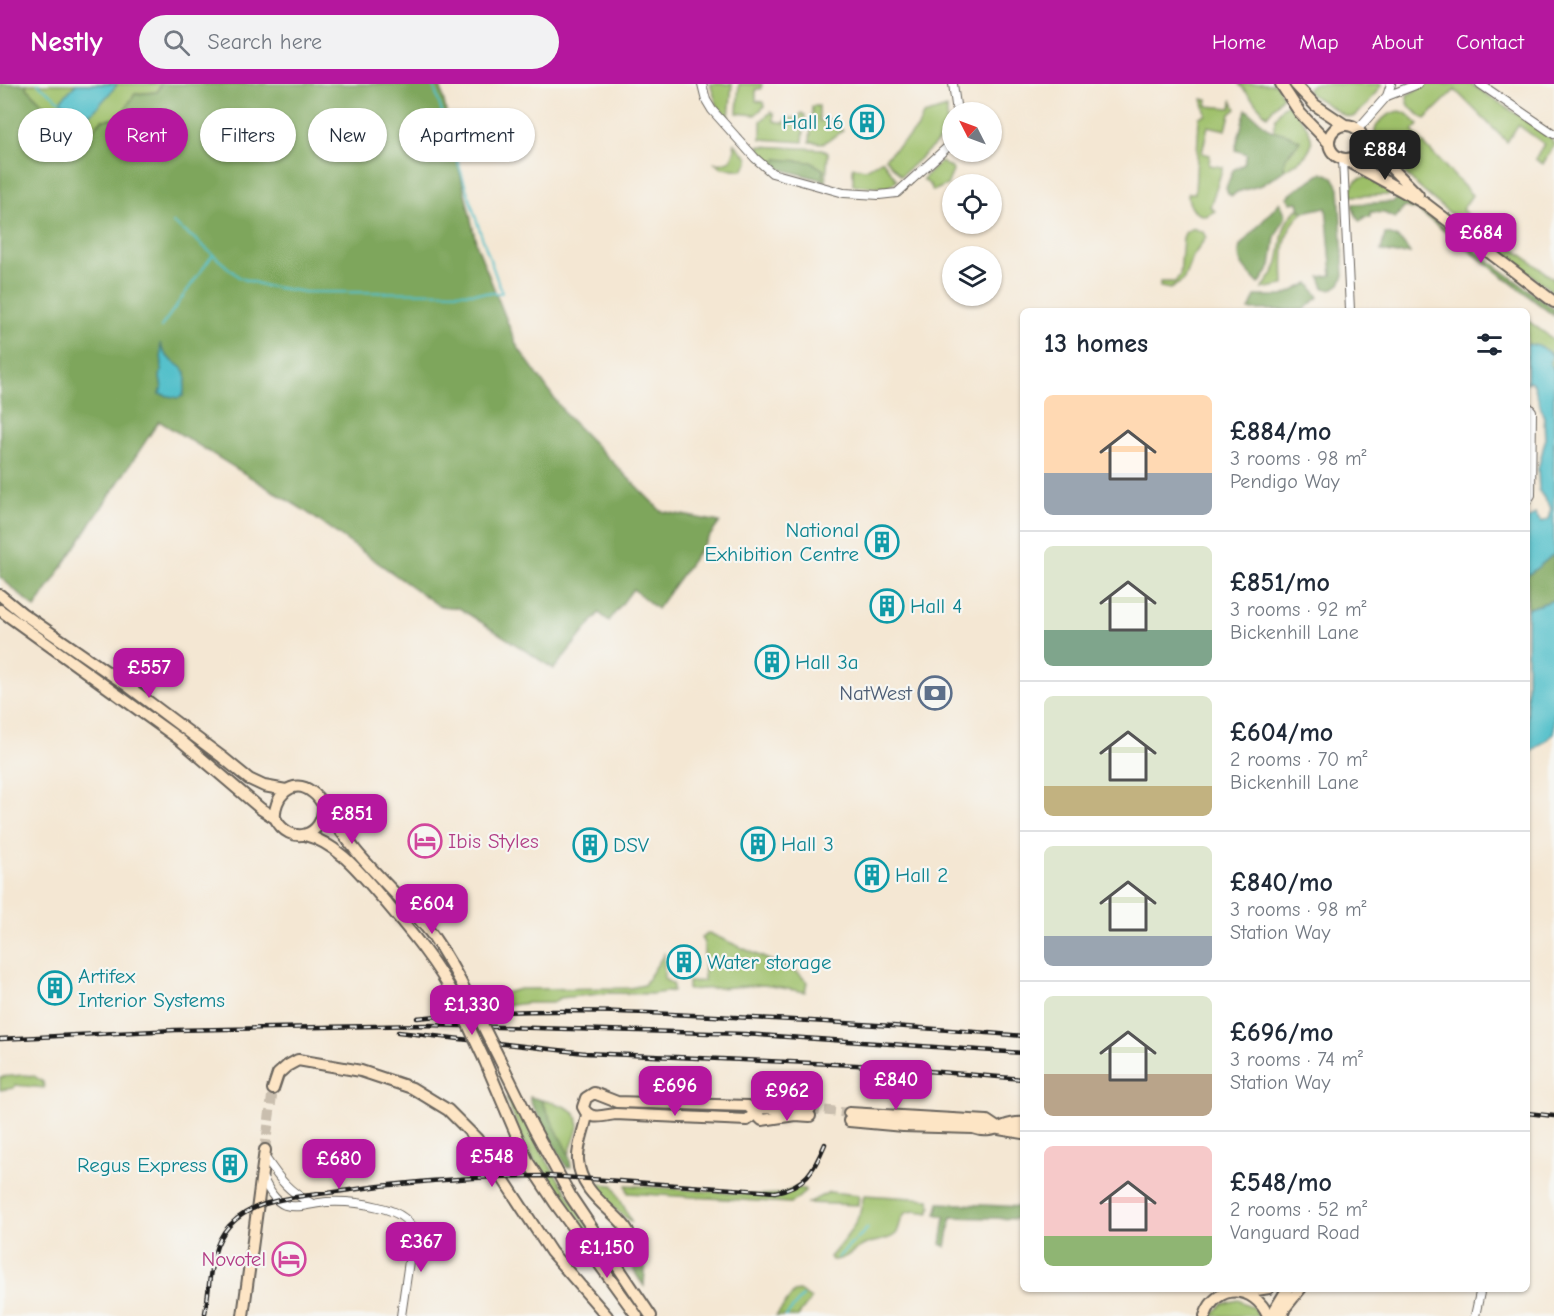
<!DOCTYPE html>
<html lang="en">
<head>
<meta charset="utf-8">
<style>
	body { margin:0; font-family:"Comic Neue",sans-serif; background:#f2f2f3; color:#1f2937; height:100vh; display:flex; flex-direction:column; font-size:22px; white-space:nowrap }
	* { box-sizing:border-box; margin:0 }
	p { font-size:20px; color:#747a83 }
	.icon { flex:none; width:33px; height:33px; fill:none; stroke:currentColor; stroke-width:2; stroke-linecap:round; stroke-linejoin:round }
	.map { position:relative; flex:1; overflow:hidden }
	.side { position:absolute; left:1020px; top:224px; width:510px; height:984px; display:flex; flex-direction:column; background:#fff; border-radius:9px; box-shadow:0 2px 4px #0004 }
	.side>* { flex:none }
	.top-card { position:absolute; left:18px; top:24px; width:570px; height:54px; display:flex; gap:12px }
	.needle { width:39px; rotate:312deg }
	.controls { position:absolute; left:942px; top:18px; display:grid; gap:12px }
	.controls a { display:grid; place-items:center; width:60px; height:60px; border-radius:50%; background:#fff; box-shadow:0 2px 4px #0004; font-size:30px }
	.price { position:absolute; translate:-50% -51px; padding:0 14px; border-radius:12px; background:#b5179e; color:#fff; font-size:20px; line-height:39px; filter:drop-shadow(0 2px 3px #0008) }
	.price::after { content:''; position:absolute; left:50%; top:36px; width:18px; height:14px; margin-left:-9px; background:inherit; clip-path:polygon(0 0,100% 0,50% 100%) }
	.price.selected { background:#222; color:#fff }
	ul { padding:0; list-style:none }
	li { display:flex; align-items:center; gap:18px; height:150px; padding:0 24px }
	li+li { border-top:2px solid #e0e1e3 }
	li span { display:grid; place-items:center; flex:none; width:168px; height:120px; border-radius:9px; color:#555 }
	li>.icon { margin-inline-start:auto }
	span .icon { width:72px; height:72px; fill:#fffc; stroke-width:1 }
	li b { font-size:26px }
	h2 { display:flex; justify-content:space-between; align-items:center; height:72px; padding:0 24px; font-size:26px }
	.tag { padding:0 21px; border-radius:27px; background:#fff; box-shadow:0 2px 4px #0004; font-size:21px; line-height:54px }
	.tag.selected { background:#b5179e; color:#fff }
	header { display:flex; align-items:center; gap:36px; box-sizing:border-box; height:84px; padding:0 30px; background:#b5179e; color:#fff }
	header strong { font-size:28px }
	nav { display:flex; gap:33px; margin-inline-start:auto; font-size:21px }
	.search { width:420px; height:54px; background:#f2f2f3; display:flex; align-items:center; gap:15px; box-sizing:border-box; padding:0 21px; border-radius:33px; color:#747a83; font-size:22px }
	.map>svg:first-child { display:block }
	.green { fill:#9dbf68; stroke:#5c6e42; stroke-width:1.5 }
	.forest { fill:#7ea65c; stroke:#4d613c; stroke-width:1.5 }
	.water { fill:#53c0ca; stroke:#386e73; stroke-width:1.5 }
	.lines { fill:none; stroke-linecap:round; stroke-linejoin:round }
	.stream { stroke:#53c0ca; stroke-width:2 }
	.secondary-tunnel { stroke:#c9beae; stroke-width:10; stroke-dasharray:10 5; stroke-linecap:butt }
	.street-casing { stroke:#68635c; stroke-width:10 }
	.secondary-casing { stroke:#68635c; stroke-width:14 }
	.street { stroke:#fff; stroke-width:8 }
	.secondary { stroke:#fde5c5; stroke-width:10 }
	.rail-casing { stroke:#1c1c1c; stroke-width:4.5 }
	.rail { stroke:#f6f6f2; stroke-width:2; stroke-dasharray:7; stroke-linecap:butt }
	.secondary-bridge-casing { stroke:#68635c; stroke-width:14; stroke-linecap:butt }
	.secondary-bridge { stroke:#fde5c5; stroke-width:10 }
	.labels { text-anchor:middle; stroke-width:4.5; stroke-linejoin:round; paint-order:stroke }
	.culture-label { font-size:21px; fill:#0d838f; stroke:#f6f6f2; text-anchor:start }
	.service-label { font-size:21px; fill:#4e5e75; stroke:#f6f6f2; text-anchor:end }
	.hotel-label { font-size:21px; fill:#b23c85; stroke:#f6f6f2; text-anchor:start }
</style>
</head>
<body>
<header>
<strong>Nestly</strong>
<div class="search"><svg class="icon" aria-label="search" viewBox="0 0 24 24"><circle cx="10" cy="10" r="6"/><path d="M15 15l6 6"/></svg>Search here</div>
<nav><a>Home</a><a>Map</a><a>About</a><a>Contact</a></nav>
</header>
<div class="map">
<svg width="1554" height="1232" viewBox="0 0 1554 1232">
	<rect width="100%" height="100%" fill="#f6f6f2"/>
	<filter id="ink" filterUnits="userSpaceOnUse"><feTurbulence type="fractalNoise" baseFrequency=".0167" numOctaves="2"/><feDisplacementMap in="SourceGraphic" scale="12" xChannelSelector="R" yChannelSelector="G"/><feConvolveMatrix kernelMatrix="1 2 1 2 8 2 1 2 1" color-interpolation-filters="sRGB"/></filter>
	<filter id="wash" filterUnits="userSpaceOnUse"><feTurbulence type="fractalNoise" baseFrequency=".008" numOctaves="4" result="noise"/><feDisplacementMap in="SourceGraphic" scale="24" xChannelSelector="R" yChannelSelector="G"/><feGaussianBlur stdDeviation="1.35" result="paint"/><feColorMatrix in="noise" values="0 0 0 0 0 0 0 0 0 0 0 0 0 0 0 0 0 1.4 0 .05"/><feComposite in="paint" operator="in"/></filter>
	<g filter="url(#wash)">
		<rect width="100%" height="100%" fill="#f4e7d3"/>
		<path class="green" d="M27,0H161L157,8L135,10L119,34L102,36L81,58L26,3Z
			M710,0H732L729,34L718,23Z
			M739,0H762L761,5H756V17L763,18L765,22L755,31L737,29Z
			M1239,0H1276L1283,12L1267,32Z
			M1313,0H1382L1368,20L1353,33L1345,32L1310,10L1306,5Z
			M1427,0H1471L1550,52L1554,61L1543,80L1535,75L1544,60L1518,41L1507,58L1455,6L1425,35C1416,28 1406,24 1407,11Z
			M1202,15L1207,16V22L1231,24L1232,17L1236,25L1230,30L1226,46L1208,42L1202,69L1210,71L1209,81L1223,83L1210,123L1215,127L1206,132C1193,130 1188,122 1188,109H1195L1199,33L1206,31Z
			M1288,19C1298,32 1320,51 1308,68C1303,76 1292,81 1285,86C1281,75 1286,72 1294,65L1274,48C1274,34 1277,27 1288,19Z
			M812,22H819V37L831,36L843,47L824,59L810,58Z
			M947,24V44L945,51L901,92L885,74L917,45L923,31Z
			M1400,27L1406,29L1419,41L1412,47L1472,111L1462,126L1554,195V209C1526,187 1498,165 1469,144C1441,122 1413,101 1390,73C1385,68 1379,61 1376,55C1370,40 1388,29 1400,27Z
			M771,28L774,30V37L785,39L786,34H799L801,29L805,31L803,58L761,55V37Z
			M734,59L748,74V79L742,86L722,84L713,78L720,80L731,76L735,65Z
			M758,62L822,65L828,69L826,98L823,96L824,86L777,75L776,82L768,76Z
			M882,76L897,96L887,104L853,101V83L866,85Z
			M941,77L947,82L952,84L953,87L947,101L933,107L931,102L923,95Z
			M1366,93L1391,105L1388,111L1351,112C1351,101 1354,95 1366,93Z
			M1300,124L1304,128C1280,146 1283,174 1284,201L1262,205C1267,197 1274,190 1277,181C1284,161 1278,137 1300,124Z
			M1192,144L1203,148L1206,153L1192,174L1183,197L1170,205L1160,203V198H1175L1180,191L1183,154L1185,149Z
			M1527,236L1554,256V286L1550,280L1552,270L1534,261L1527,262Z
			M709,849L798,889L807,898L805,908L764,901L688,906V898L704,897V859L701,854Z
			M664,870V895L673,900V907L651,910L609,909L560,914L552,919H528L487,924L485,914L520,905L630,904L644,901Z
			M24,991L34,992L43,998L44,1004L15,1001L14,1004L0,1006V993Z
			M506,1014H512L545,1074L647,1232H643L550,1104L526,1063Z
			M541,1016C554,1019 581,1023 578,1042C577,1051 571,1061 569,1071Z
			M591,1099L613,1101L632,1139L597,1110Z
			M626,1101L755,1111L782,1110L795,1104L805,1105V1108L792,1119H789L628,1109Z
			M829,1108L859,1111L858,1121L808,1119Z
			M864,1111L929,1115L931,1123L929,1129C922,1128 912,1125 906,1129C899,1133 901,1144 896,1150C888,1157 879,1156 870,1159C856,1162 847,1177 832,1176L830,1173C849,1150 859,1141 864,1111Z
			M799,1207L811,1215L798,1232H776L794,1208Z
			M1238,1216L1253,1223L1259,1232H1212L1222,1220Z"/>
		<path class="forest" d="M0,0H27L26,3L81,58L102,36L119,34L135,10L157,8L161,0H440L477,162L517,262L566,331L661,427L720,438L657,525L633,505L609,537L599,529L554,585L459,524L439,522L302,425L159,337L35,524L0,493Z
			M1246,25L1270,46L1287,50L1300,57C1292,67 1281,73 1285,86L1262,101L1237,108L1232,112L1228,110L1226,104L1233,86L1244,80L1247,70L1235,66Z
			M777,75L811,78L824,86L823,96L780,85L776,82Z
			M1322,89C1332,90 1335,95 1339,104L1344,191L1340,200L1331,206L1324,204L1320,193L1332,191L1326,123L1304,128L1300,126L1298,118L1291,119L1287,113L1301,102Z
			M1398,109L1554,225V232L1417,126L1405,123L1395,134L1384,129L1370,128V133H1363V136L1359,137L1352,123L1353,120L1393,118L1396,116Z
			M1280,118L1286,132L1275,153L1271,183L1259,200C1248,188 1235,179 1240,162Z
			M1385,150C1398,151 1403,158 1410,169L1397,170L1381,167Z
			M1309,199L1319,213L1303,226H1249L1255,212H1283Z
			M1554,470V516L1527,525V492Z
			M530,1013L541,1016L569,1071L571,1083L567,1084L530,1017Z
			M939,1119L1023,1123V1135L951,1133L946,1163L941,1160L945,1133L936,1130Z
			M637,1151L646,1170L644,1202C636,1191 628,1182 635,1168L633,1163L636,1159Z"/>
		<path class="water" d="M76,0H116L117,1L95,26L81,37L60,17Z
			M160,259C165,276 174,276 186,288V297L183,312L178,314L159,310L162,304L160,294L162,281Z
			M1529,260L1542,263L1552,271L1550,280L1554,286V470L1527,492V436L1535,430L1541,438L1548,436L1551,424L1539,407L1538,385L1545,357L1544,334L1534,301L1530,297L1527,299V262Z
			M1554,516V650L1527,671V525Z"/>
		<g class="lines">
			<path class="stream" d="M38,0L60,17
				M173,139L195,155L240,194L266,202L305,208L502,209L481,150L433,0
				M161,243L212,172
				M837,1174L868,1144
				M786,1232L803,1212"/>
		</g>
	</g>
	<g filter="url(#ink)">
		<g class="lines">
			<path class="secondary-tunnel" d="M810,1025L849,1029
				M265,1066L273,1005"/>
			<g class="street-casing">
				<path id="street" d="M702,0L706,16L712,26L755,74L772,89L844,109L879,111L897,109L952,59
					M953,0L957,28
					M1480,0L1554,50
					M1387,12L1418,0
					M1358,45L1387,12L1391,0
					M1343,75L1350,226
					M1527,321L1532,327L1531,411L1527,417
					M264,1072C279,1094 287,1107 311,1119
					M262,1093C268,1104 273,1116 285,1121C299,1125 313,1119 327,1118C349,1117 411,1121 413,1150L401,1232
					M1475,1232L1481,1204"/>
			</g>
			<g class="secondary-casing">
				<path id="secondary" d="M1281,0L1300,29L1329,59
					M1295,0L1315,21L1345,41
					M1329 58a17 17 0 1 1 34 0a17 17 0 1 1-34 0Z
					M1363,55L1418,111
					M1346,76L1426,120L1554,218
					M0,511L22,529L129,603L222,673L249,695L264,702L286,706
					M0,526L179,655L261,725L275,734
					M323,721C325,753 290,763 275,734C273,714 292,692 312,708C321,714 325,725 331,734C339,745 348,756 356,767C380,796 410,822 433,852C447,872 459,894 470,916
					M305,751C339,760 361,790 383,815C411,848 437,879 457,917
					M500,976L533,1043L571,1113L651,1232
					M485,977L528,1078L555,1119L637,1232
					M273,1005L278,990L287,982L298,976L361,987L412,1004L448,1026L477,1055L551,1168L607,1232
					M810,1025L762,1024L747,1036L615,1030C602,1032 589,1037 583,1023L586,1014L594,1009L617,1018L748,1022L762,1036L795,1031L810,1032
					M849,1029L987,1037L999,1045L1023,1049
					M587,1030C585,1045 577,1061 578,1076C581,1119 633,1132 631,1160L624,1167L612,1166L605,1158
					M849,1037L903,1042L973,1044C995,1052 1004,1037 1023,1039
					M1244,1208L1269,1204
					M243,1232L265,1066
					M1205,1232C1216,1198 1255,1201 1268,1232
					M1271,1232L1288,1204
					M1282,1232L1285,1224L1301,1204"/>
			</g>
			<use href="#street" class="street"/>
			<use href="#secondary" class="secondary"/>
			<g class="rail-casing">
				<path id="rail" d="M417,934C516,923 615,927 714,932C817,937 920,943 1023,952
					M398,948L585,969L856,981L1023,995
					M0,955L175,946L427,941L744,950L1023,969
					M1527,1029L1554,1032
					M205,1229C211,1200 208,1165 229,1142C240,1130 256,1122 272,1118C292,1112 314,1111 335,1108C405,1098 477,1092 548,1092L775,1108C806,1102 814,1086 825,1060"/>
			</g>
			<use href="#rail" class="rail"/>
			<g class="secondary-bridge-casing">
				<path id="secondary-bridge" d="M470,916L500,976
					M457,917L485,977"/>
			</g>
			<use href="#secondary-bridge" class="secondary-bridge"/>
		</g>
	</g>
	<defs>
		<g id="building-ring" transform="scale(1.725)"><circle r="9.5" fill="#f6f6f2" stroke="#0f9aa8" stroke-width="1.5"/><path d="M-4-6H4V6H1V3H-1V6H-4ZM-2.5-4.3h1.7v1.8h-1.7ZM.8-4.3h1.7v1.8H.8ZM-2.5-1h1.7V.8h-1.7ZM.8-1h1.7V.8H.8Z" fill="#0f9aa8"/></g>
		<g id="bank-ring" transform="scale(1.725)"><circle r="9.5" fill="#f6f6f2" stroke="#5c6f8a" stroke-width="1.5"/><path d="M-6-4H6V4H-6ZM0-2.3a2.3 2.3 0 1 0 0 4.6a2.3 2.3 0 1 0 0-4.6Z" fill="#5c6f8a"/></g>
		<g id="hotel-ring" transform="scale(1.725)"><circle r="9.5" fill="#f6f6f2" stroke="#d1479c" stroke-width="1.5"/><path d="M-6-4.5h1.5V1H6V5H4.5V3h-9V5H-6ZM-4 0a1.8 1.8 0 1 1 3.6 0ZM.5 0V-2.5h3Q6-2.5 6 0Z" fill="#d1479c"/></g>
	</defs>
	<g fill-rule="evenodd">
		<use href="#building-ring" x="867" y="38"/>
		<use href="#building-ring" x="882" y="458"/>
		<use href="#building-ring" x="887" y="522"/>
		<use href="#building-ring" x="772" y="578"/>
		<use href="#bank-ring" x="935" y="609"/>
		<use href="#hotel-ring" x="425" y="757"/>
		<use href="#building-ring" x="758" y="760"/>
		<use href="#building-ring" x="590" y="761"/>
		<use href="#building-ring" x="872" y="791"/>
		<use href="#building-ring" x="684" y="878"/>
		<use href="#building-ring" x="55" y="904"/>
		<use href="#building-ring" x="230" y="1081"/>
		<use href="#hotel-ring" x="289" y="1175"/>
	</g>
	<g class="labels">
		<g class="culture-label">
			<text x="844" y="45" text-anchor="end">Hall 16</text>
			<text x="859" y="453" text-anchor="end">National<tspan x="859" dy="24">Exhibition Centre</tspan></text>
			<text x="910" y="529">Hall 4</text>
			<text x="795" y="585">Hall 3a</text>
			<text x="781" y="767">Hall 3</text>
			<text x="613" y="768">DSV</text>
			<text x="895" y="798">Hall 2</text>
			<text x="707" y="885">Water storage</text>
			<text x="78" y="899">Artifex<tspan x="78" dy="24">Interior Systems</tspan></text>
			<text x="207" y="1088" text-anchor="end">Regus Express</text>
		</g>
		<g class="service-label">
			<text x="912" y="616">NatWest</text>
		</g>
		<g class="hotel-label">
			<text x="448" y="764">Ibis Styles</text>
			<text x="266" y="1182" text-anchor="end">Novotel</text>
		</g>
	</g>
</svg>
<div class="controls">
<a><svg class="needle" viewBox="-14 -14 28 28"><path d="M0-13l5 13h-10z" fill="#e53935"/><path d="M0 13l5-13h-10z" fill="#747a83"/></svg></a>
<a><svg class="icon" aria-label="locate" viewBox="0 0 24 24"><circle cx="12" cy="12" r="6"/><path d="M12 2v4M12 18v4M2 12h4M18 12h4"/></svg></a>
<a><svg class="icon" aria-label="layers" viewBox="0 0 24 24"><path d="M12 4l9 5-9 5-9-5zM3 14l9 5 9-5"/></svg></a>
</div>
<b class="price selected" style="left:1385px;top:97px">£884</b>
<b class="price" style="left:1481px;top:180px">£684</b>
<b class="price" style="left:149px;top:615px">£557</b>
<b class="price" style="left:352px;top:761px">£851</b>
<b class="price" style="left:432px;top:851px">£604</b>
<b class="price" style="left:472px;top:952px">£1,330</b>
<b class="price" style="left:896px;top:1027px">£840</b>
<b class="price" style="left:675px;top:1033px">£696</b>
<b class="price" style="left:787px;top:1038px">£962</b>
<b class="price" style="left:492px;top:1104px">£548</b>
<b class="price" style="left:339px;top:1106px">£680</b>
<b class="price" style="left:421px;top:1189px">£367</b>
<b class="price" style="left:607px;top:1195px">£1,150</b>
<div class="top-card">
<a class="tag">Buy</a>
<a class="tag selected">Rent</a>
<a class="tag">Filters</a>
<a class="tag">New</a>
<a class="tag">Apartment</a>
</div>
<section class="side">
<h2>13 homes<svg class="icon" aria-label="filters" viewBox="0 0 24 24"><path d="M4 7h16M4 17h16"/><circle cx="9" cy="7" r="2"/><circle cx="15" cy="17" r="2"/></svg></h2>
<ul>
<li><span style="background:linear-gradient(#ffd9b3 65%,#9aa5b1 0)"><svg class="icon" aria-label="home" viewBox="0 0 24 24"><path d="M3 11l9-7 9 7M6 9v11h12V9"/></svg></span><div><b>£884/mo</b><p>3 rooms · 98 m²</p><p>Pendigo Way</p></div></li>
<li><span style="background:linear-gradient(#dfe7d0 70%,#7fa58c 0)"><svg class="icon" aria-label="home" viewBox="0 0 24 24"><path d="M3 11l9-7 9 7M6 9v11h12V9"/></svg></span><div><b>£851/mo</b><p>3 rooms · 92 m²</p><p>Bickenhill Lane</p></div></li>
<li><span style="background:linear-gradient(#dfe7d0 75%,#c2b280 0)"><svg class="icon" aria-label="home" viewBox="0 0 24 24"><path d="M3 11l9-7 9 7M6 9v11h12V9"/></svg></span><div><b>£604/mo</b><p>2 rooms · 70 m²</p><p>Bickenhill Lane</p></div></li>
<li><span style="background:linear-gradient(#dfe7d0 75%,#9aa5b1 0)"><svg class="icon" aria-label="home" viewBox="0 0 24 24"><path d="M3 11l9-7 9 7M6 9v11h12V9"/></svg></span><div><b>£840/mo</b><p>3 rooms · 98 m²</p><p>Station Way</p></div></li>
<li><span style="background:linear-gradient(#dfe7d0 65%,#b9a48a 0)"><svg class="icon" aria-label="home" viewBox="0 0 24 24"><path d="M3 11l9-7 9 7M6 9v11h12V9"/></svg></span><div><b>£696/mo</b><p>3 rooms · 74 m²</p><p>Station Way</p></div></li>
<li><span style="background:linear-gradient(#f6c9c9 75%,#8fb573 0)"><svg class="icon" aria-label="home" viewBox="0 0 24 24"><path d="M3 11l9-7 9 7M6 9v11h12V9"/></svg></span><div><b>£548/mo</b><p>2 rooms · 52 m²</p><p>Vanguard Road</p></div></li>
</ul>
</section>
</div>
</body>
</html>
